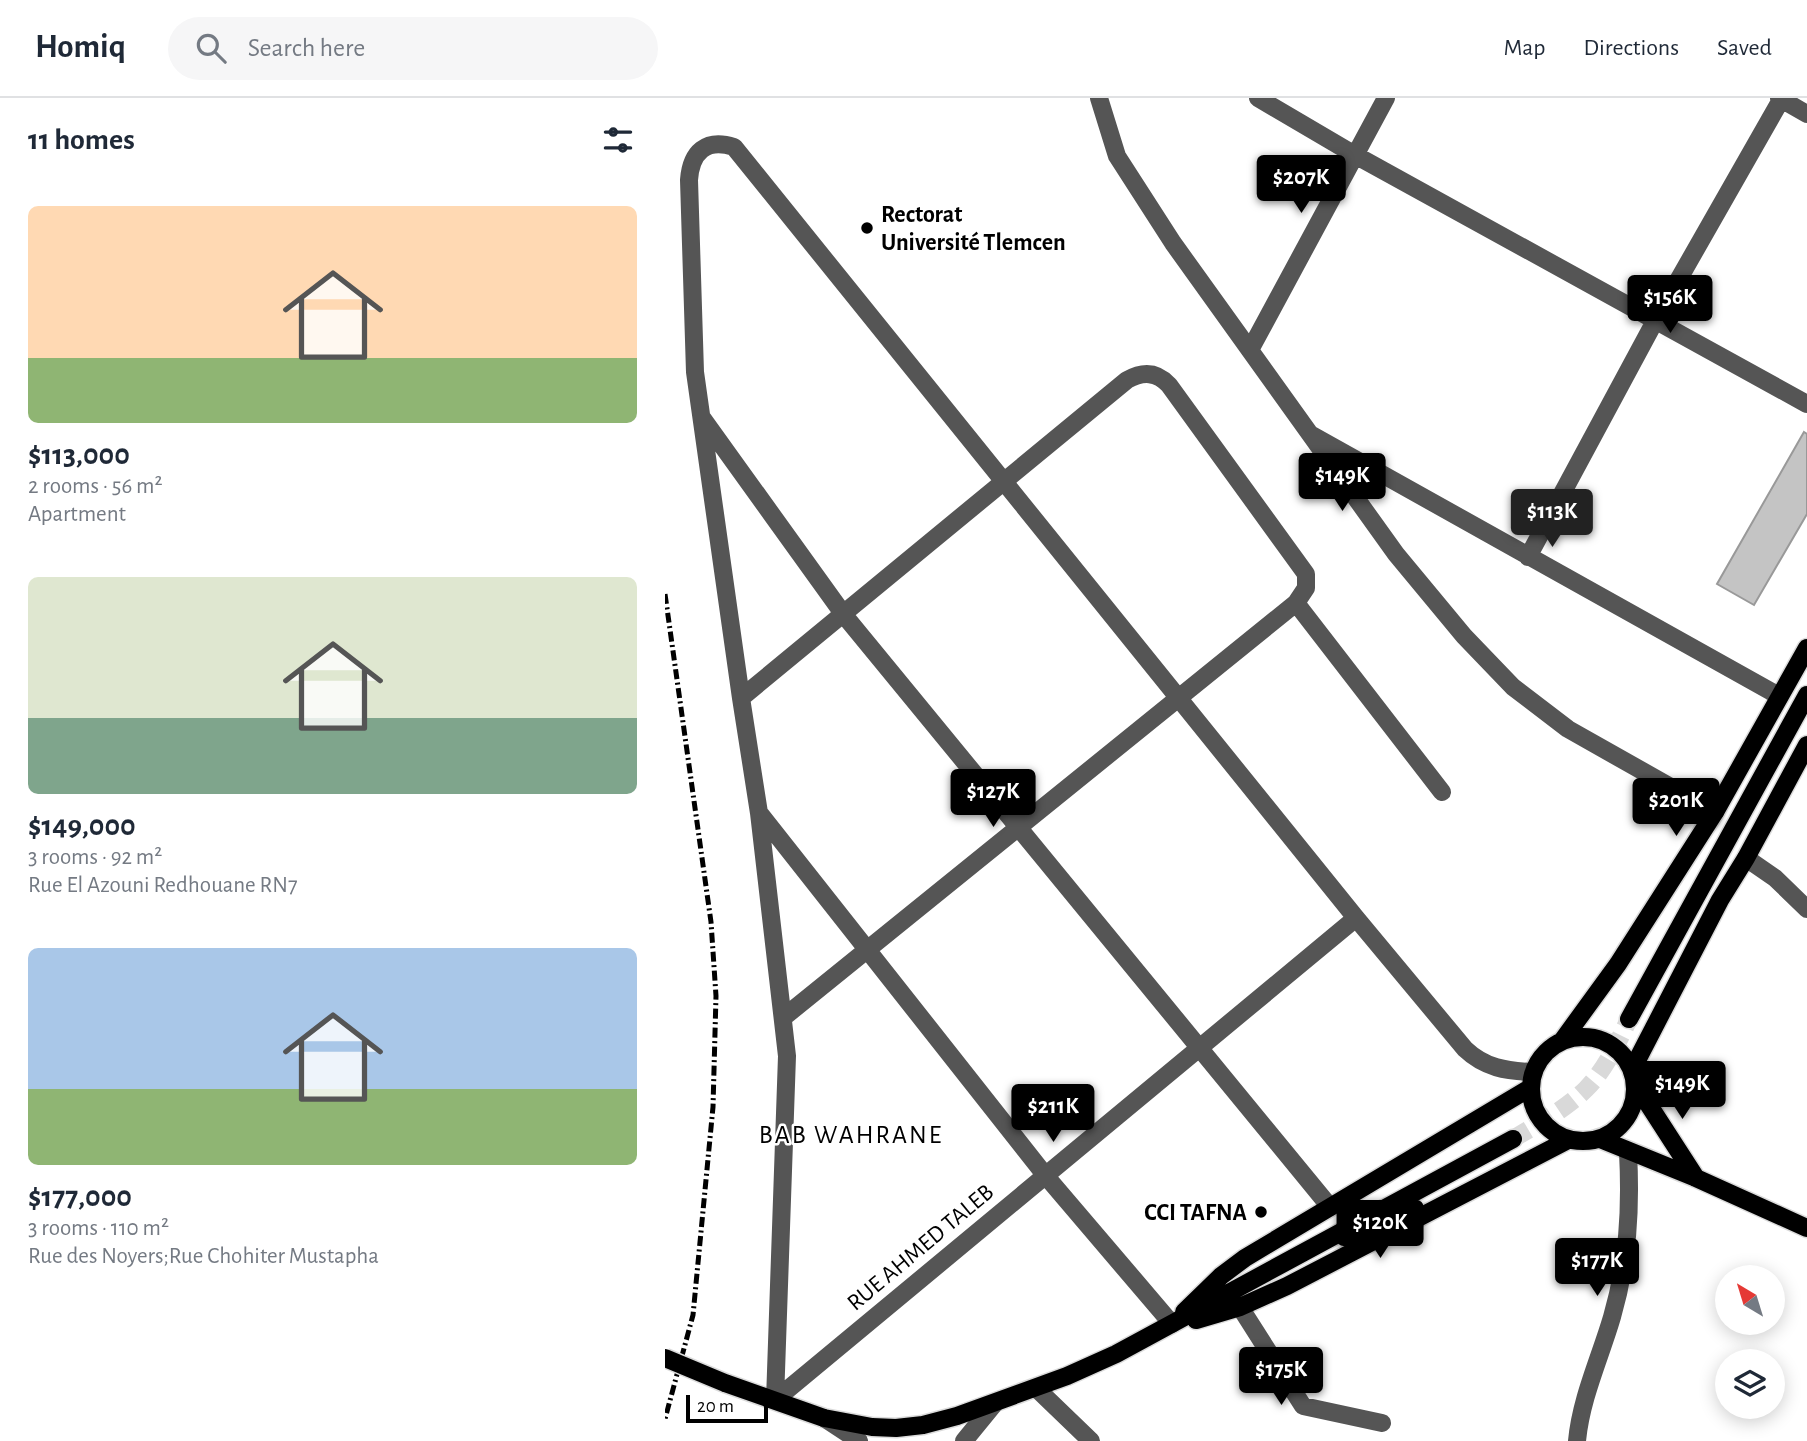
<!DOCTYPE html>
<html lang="en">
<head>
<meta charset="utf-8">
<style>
	body { margin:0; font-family:"Alegreya Sans",sans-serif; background:#f6f6f7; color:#1f2937; height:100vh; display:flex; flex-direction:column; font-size:26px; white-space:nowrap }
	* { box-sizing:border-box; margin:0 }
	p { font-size:23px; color:#747a83 }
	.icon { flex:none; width:38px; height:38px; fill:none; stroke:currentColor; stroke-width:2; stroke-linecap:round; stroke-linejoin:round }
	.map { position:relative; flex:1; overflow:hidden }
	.sheet { display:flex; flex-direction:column; background:#fff; width:665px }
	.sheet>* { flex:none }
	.needle { width:46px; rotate:322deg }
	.buttons { position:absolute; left:1050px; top:1167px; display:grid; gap:14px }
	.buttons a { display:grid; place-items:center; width:70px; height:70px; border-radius:50%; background:#fff; box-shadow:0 4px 18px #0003; font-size:35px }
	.scale { position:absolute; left:21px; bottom:18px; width:82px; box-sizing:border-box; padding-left:7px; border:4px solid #000; border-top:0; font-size:19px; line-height:24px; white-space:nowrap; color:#000; -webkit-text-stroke:5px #fff; paint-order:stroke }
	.price { position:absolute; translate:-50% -60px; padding:0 16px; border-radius:7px; background:#000; color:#fff; font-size:23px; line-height:46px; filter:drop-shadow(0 2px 4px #0008) }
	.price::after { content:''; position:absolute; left:50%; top:42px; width:21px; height:16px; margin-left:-10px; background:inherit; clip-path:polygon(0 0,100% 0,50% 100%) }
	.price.on { background:#222; color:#fff }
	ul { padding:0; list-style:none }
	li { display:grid; align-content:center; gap:14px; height:371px; padding:0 28px }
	li span { display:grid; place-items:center; height:217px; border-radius:10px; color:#555 }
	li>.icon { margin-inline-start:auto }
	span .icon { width:126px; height:126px; fill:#fffc; stroke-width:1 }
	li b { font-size:30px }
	h2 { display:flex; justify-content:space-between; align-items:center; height:84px; padding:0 28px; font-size:30px }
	header { display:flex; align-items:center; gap:42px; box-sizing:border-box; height:98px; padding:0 35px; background:#fff; border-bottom:2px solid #e0e1e3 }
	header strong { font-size:33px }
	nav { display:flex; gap:38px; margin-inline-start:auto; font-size:24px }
	.search { width:490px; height:63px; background:#f6f6f7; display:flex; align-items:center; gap:18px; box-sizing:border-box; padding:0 24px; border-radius:38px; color:#747a83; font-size:26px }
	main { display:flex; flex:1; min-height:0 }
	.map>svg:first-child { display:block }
	.building { fill:#c4c4c4; stroke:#999; stroke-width:2 }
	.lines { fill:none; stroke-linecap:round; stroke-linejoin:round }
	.major-tunnel { stroke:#d9d9d9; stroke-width:18; stroke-dasharray:18 9; stroke-linecap:butt }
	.major-casing { stroke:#dbdbdb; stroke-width:21 }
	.minor { stroke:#555; stroke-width:18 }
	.major { stroke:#000; stroke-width:18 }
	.rail { stroke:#000; stroke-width:5; stroke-dasharray:10 3.5 2 3.5; stroke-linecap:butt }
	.major-bridge-casing { stroke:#dbdbdb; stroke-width:21; stroke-linecap:butt }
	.major-bridge { stroke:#000; stroke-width:18 }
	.poi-dot { fill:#000; stroke:#fff; stroke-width:2.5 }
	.labels { text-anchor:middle; stroke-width:5; stroke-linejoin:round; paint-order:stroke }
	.poi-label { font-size:24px; font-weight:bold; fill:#000; stroke:#fff; text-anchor:start }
	.street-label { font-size:24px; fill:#000; stroke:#fff }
	.neighbourhood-label { font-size:26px; letter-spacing:2px; fill:#000; stroke:#fff }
</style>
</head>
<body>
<header>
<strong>Homiq</strong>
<div class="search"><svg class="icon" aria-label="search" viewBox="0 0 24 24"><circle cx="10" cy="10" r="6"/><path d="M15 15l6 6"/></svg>Search here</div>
<nav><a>Map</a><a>Directions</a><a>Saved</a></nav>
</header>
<main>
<section class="sheet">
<h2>11 homes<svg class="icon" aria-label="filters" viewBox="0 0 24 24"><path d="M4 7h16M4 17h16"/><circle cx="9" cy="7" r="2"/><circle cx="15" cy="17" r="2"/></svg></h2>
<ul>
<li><span style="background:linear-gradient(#ffd9b3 70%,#8fb573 0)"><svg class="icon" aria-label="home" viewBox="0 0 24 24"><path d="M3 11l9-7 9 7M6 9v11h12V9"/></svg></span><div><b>$113,000</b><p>2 rooms · 56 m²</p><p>Apartment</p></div></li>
<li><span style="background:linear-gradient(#dfe7d0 65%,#7fa58c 0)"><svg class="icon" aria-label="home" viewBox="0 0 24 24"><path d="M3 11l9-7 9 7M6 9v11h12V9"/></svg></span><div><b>$149,000</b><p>3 rooms · 92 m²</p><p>Rue El Azouni Redhouane RN7</p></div></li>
<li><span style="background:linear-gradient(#a9c7e8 65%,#8fb573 0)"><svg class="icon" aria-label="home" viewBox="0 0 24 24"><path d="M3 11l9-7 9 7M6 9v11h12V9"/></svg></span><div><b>$177,000</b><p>3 rooms · 110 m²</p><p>Rue des Noyers;Rue Chohiter Mustapha</p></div></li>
</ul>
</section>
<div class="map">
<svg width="1142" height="1343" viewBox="0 0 1142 1343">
	<rect width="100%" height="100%" fill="#fff"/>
	<path class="building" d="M1139,334L1142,336V416L1089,507L1052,486Z"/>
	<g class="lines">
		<path class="major-tunnel" d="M848,1041C872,1026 900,1012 921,991C940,972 952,946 964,921"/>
		<g class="major-casing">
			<path id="major" d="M964,921L1142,597
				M866 991a52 52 0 1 1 104 0a52 52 0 1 1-104 0Z
				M897,943L953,866L1050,714L1142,550
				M967,972L1055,802L1081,760L1142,647
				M971,987L1031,1080
				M935,1041L1031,1080L1142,1130
				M519,1214L556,1178L580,1160L865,990
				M531,1222L575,1209L622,1188L903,1042
				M60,1285L159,1320L207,1329L231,1330L258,1327L292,1318L402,1278L451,1256L848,1041"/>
		</g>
		<path class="minor" d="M434,0L452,58L508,145L731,456L799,538L848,589L903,631L1050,714
			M593,0L690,57L1142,306
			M1114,0L1142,16
			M585,252L721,0
			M38,321L179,517L665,1109
			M647,337L1114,598
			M863,459L990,223L1117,0
			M631,505L777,694
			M76,600L462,282C478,273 492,274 504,287L641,476V490L631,505L119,919
			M96,717L380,1077L507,1226
			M1081,760L1110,780L1142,811
			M575,1209L638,1308L717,1325
			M371,1290L426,1343
			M110,1302L122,958L94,715L76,600L30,274L24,82C26,54 41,40 69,49L691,820L800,951C820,970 841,973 868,974
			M110,1302L691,820
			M159,1320L194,1343
			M299,1343L330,1305
			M912,1343C916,1300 935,1260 947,1219C963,1164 966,1111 963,1054"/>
		<use href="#major" class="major"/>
		<path class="rail" d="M0,496L46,824L51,898L48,1009L28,1217L0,1321"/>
		<g class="major-bridge-casing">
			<path id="major-bridge" d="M0,1260L60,1285"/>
		</g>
		<use href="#major-bridge" class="major-bridge"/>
	</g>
	<g class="poi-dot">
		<circle cx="202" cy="130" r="7"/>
		<circle cx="596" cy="1114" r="7"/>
	</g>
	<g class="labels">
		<g class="poi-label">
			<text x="216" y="124">Rectorat<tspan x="216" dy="28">Université Tlemcen</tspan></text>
			<text x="582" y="1122" text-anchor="end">CCI TAFNA</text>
		</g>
		<g class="street-label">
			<text transform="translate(255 1149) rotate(-40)" y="8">RUE AHMED TALEB</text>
		</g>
		<g class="neighbourhood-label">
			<text x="186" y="1045">BAB WAHRANE</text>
		</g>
	</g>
</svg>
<div class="buttons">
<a><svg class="needle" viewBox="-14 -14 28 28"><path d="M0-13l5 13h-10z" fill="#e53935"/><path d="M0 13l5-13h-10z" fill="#747a83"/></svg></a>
<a><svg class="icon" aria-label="layers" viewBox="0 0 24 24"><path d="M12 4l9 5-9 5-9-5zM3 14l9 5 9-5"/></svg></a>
</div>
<div class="scale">20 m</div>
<b class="price" style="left:636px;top:117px">$207K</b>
<b class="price" style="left:1005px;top:237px">$156K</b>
<b class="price" style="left:677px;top:415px">$149K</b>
<b class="price on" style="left:887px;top:451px">$113K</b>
<b class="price" style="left:328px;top:731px">$127K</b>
<b class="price" style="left:1011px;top:740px">$201K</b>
<b class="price" style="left:1017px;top:1023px">$149K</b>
<b class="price" style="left:388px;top:1046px">$211K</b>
<b class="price" style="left:715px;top:1162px">$120K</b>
<b class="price" style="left:932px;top:1200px">$177K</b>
<b class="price" style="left:616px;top:1309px">$175K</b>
</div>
</main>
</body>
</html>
